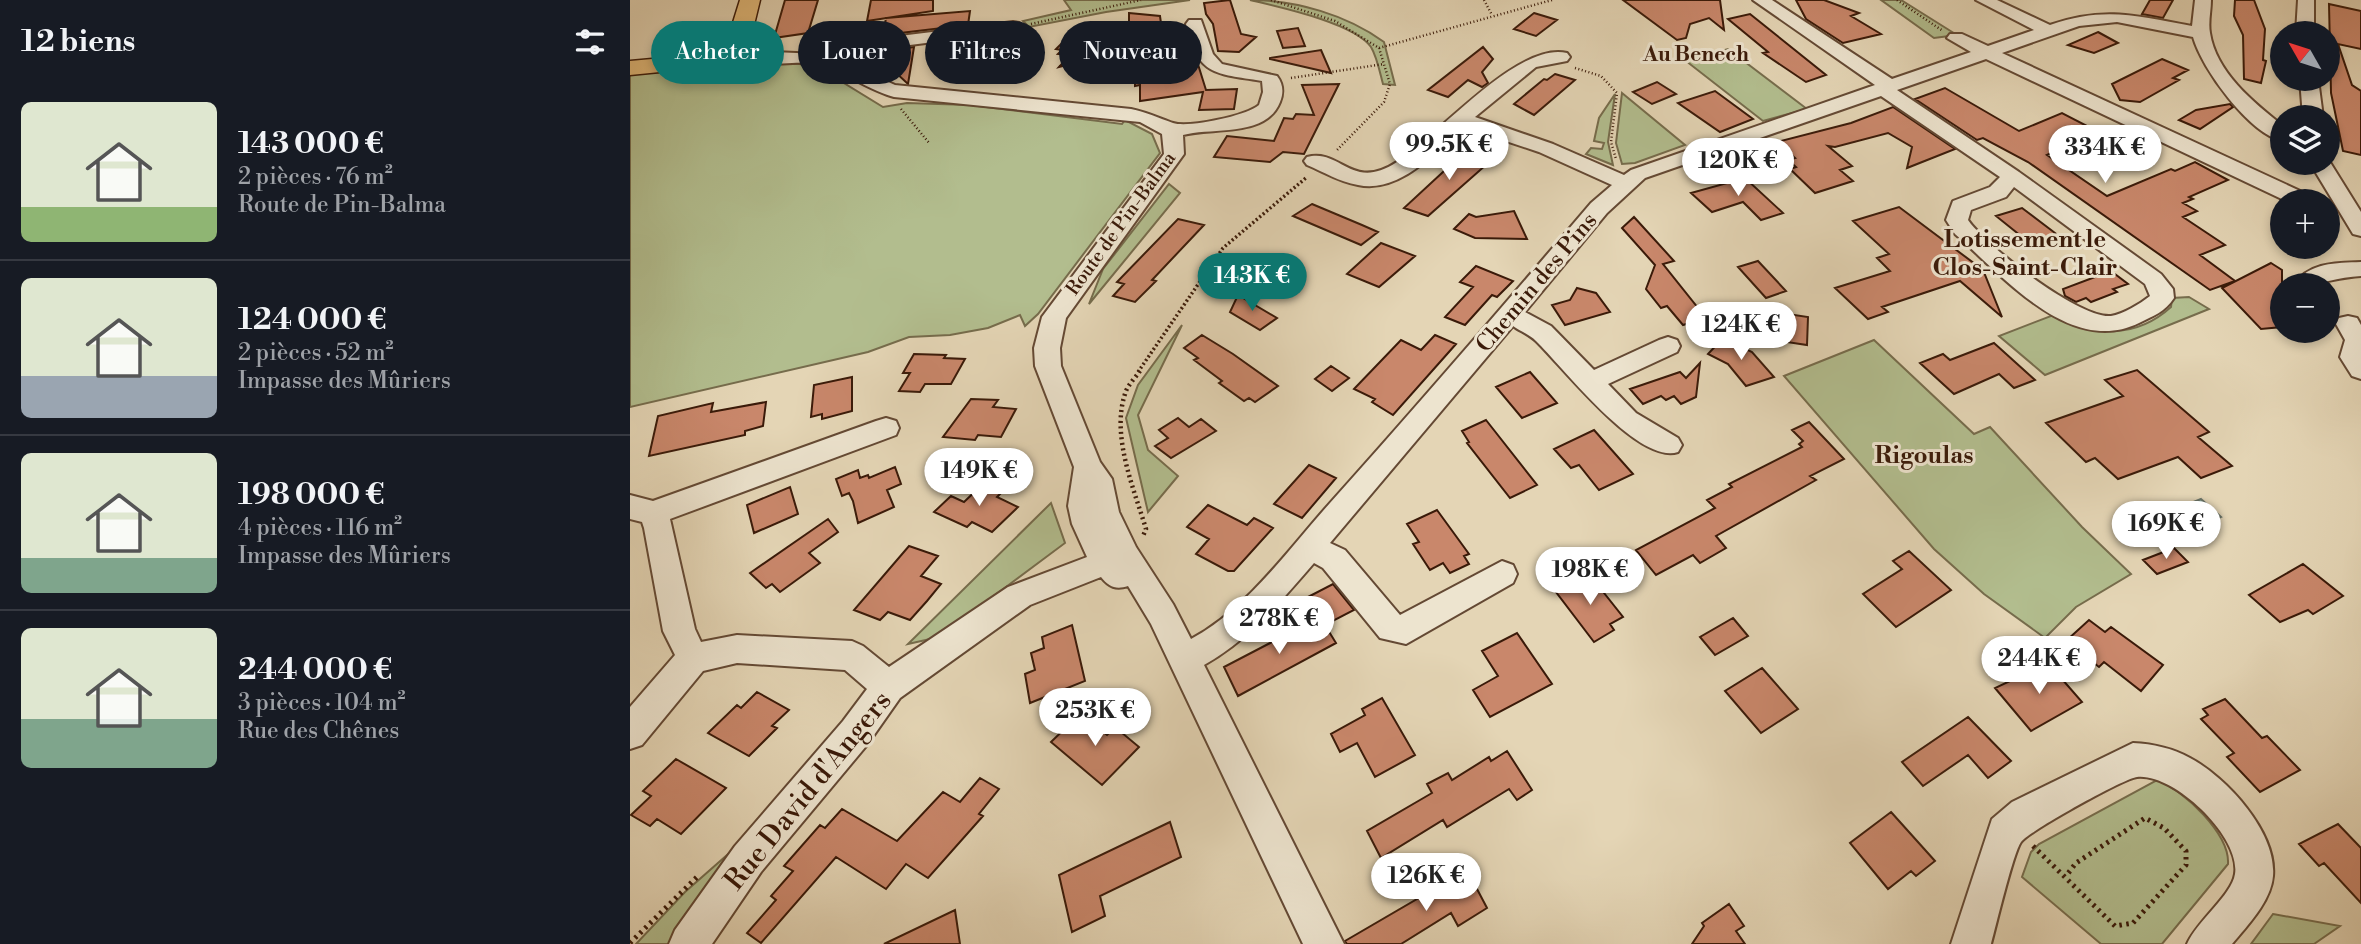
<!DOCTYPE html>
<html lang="fr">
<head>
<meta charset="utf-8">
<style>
	body { margin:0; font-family:"Libre Bodoni",serif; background:#242831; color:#f1f3f6; height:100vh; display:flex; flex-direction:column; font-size:26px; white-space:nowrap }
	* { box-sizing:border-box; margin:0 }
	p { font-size:23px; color:#9ea1a6 }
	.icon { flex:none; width:38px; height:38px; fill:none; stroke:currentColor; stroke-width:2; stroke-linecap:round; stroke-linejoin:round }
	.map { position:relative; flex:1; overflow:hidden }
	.panel { display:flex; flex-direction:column; background:#171b24; width:630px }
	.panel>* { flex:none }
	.banner { position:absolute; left:21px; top:21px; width:665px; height:63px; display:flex; gap:14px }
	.needle { width:46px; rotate:309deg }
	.buttons { position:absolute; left:1640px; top:21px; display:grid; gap:14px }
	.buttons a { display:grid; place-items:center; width:70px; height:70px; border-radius:50%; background:#171b24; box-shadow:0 4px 10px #0003; font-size:35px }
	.price { position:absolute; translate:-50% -60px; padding:0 16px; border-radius:24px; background:#fff; color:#222; font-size:23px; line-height:46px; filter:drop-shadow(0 2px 4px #0008) }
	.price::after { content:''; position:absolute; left:50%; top:42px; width:21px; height:16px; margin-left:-10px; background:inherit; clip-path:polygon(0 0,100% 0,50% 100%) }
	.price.active { background:#0f766e; color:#fff }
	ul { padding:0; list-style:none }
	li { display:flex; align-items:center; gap:21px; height:175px; padding:0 21px }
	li+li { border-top:2px solid #363941 }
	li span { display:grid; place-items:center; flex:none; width:196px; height:140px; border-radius:10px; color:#555 }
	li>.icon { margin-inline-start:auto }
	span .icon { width:84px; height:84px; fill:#fffc; stroke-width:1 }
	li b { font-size:30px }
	h2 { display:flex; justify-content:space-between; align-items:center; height:84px; padding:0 21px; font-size:30px }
	.chip { padding:0 24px; border-radius:32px; background:#171b24; box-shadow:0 4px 10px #0003; font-size:24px; line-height:63px }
	.chip.active { background:#0f766e; color:#fff }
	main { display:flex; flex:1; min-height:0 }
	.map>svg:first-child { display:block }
	.green { fill:#b2bd8e; stroke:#766c4c; stroke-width:2 }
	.water { fill:#95b9ad; stroke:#71796b; stroke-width:2 }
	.building { fill:#c9876b; stroke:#3a1a09; stroke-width:2 }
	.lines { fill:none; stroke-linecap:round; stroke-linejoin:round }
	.minor-casing { stroke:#644934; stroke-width:4 }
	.major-casing { stroke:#3a1a09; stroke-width:3 }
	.path-far3 { stroke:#3a1a09; stroke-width:2.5; stroke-dasharray:1 2.5; stroke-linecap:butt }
	.path-far2 { stroke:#3a1a09; stroke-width:3.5; stroke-dasharray:2 2.5; stroke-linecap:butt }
	.path-far1 { stroke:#3a1a09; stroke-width:4.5; stroke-dasharray:2 3.5; stroke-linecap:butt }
	.path { stroke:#3a1a09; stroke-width:5; stroke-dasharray:2.5 4.5; stroke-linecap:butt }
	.minor { fill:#ede4cf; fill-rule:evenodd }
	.major { fill:#e2ba7a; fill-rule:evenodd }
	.labels { text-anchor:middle; stroke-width:6; stroke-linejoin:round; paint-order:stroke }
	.far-street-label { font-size:19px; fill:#3a1a09; stroke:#ede4cf }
	.far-neighbourhood-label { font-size:21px; font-weight:bold; fill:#3a1a09; stroke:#ede4cf }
	.street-label { font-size:23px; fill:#3a1a09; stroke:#ede4cf }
	.neighbourhood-label { font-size:24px; font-weight:bold; fill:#3a1a09; stroke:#ede4cf }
	.near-street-label { font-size:28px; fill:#3a1a09; stroke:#ede4cf }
</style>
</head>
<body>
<main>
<section class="panel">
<h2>12 biens<svg class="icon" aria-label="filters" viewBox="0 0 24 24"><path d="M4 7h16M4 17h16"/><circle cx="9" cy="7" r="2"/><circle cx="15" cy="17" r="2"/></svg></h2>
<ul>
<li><span style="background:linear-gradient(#dfe7d0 75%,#8fb573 0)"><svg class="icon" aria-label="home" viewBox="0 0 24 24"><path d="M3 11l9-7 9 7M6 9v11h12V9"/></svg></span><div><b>143 000 €</b><p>2 pièces · 76 m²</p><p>Route de Pin-Balma</p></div></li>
<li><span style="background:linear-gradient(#dfe7d0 70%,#9aa5b1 0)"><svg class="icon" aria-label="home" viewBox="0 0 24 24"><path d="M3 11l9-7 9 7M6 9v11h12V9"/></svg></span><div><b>124 000 €</b><p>2 pièces · 52 m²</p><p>Impasse des Mûriers</p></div></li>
<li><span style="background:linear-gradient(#dfe7d0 75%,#7fa58c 0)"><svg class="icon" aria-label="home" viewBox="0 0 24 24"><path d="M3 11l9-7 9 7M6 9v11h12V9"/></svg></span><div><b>198 000 €</b><p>4 pièces · 116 m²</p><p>Impasse des Mûriers</p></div></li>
<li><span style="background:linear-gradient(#dfe7d0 65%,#7fa58c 0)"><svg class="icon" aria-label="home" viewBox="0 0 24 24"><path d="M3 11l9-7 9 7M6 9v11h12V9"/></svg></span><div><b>244 000 €</b><p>3 pièces · 104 m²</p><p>Rue des Chênes</p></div></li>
</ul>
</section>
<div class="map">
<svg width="1731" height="944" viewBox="0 0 1731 944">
	<rect width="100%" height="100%" fill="#e4d5b5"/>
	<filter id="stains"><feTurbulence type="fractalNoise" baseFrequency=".00286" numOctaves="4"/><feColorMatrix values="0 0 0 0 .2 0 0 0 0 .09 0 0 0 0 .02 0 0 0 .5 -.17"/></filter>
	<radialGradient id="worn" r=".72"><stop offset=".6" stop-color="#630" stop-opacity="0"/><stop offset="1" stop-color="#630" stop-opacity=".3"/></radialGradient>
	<path class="green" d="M434,0H560L476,12L399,27L393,21L441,10Z
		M620,0C666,0 717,15 754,42L765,85L753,84C750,73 747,57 741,47C724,23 649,7 620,0Z
		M1251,0H1271L1327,35L1304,38Z
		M1098,49L1177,109L1133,121L1056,61Z
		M167,63L199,74L253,107L277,103L340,105L492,124L495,120L522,134L530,153L408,314L395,326L390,315L358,328L320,335L279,337L238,352L0,407V74Z
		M992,93L1055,145L1005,163L992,164L986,143Z
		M985,94L978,142L983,165L956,154L961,148L972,149L974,143L964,141L969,118Z
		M539,184L550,193L459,304L473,269Z
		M1559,297L1579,309L1415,375L1369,336L1426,314C1463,339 1508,337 1541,307L1542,298Z
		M552,325L508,415L518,450L548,476L518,512L496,418L508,385Z
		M1244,340L1344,434L1360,427L1452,527L1501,574L1446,607L1415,638L1354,594L1304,549L1154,376Z
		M421,503L435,543L309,637L278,644Z
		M1527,780C1554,790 1600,834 1598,864L1532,944H1471L1392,877L1401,852L1409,844Z
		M105,848L42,944H6L55,892Z
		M1643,914L1710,926L1684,944H1621Z"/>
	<path class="water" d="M1571,499L1591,517L1551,533L1531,515Z"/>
	<path class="building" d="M155,0H188L178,33L144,38Z
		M241,0H303V11L237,21Z
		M600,0L611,34L626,37L609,52L588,51L583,24L576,14L574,3Z
		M993,0H1090L1094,30L1079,18L1060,24L1056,38L1047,40Z
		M1166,0H1194L1229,13L1221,16L1251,34L1213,43L1176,19Z
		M1520,0H1543L1533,18L1512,14Z
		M1605,0H1624L1635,29L1633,60L1636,61L1631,83L1614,79L1613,35L1604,16Z
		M1699,4L1731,11V49L1708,44L1722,85L1731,91V155L1713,151L1706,117L1701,93Z
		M340,11L338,25L253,35L256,18Z
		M499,13L530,16L534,45H541L544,75L566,58L576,90L607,89L604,109L569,110L573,92L510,101V85L505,86V79H499Z
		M904,13L927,20L906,36L884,29Z
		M1120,14L1196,75L1176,82L1133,53L1138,52L1098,19Z
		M668,28L675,46L653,48L647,31Z
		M443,32L494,34L477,55L429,67L440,55L428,54L432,50L426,49Z
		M1468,32L1488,43L1464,53L1438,45Z
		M284,47L278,84L249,57L250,52Z
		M853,47L863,59L852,72L858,83L852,87L838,80L818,97L798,90Z
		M691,50L701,73L640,59V58Z
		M1532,59L1558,70L1543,78L1549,80L1510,102L1490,100L1482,84Z
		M925,74L945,80L904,115L884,104L914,79L917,80Z
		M1027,82L1046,94L1022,104L1003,92Z
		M709,84L674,154L653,152L640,162L584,157L597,136L644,141L654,118L663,119L666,114L684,115L672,85Z
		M1315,88L1389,131L1432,113L1461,128L1449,135L1450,140L1417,155L1477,196L1541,169L1545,171L1565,162L1598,180L1559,197L1563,199L1553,203L1567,211L1553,217L1595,245L1570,255L1605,281L1580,290L1398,162L1353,138L1347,140L1285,99Z
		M1085,91L1123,119L1090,132L1048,103Z
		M1600,104L1603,107L1570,129L1549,120L1566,110Z
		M1263,107L1325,149L1277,168L1282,147L1258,133L1205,147L1198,146L1222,166L1210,170L1223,181L1185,193L1160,169L1166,167L1158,160L1165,158L1147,142L1221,123Z
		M839,148L865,157L798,216L774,208Z
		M1115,178L1153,213L1131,220L1113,202L1082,212L1061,193Z
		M682,204L732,225L748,232L731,245L663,216Z
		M1269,207L1353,270L1372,317L1330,281L1252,307L1258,312L1238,319L1205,288L1260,271L1247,258L1259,254L1223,221Z
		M1392,208L1425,233L1401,244L1366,216Z
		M884,211L897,239L845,238L824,229L839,214L846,217Z
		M1004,217L1044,261L1033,264L1076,318L1053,325L1037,306L1031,308L1016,289L1025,265L992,228Z
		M548,219L574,225L522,280L526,281L505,302L483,296L494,284L487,282Z
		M751,243L785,256L749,287L717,274Z
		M1128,261L1156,291L1136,298L1108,267Z
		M1641,263L1652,270V327L1631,329L1592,288Z
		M846,266L883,281L867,297L862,295L835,325L815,317L843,287L830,282Z
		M1481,271L1498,284L1483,289L1487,292L1461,302L1456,298L1446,302L1435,296L1433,289Z
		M947,288L966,293L980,312L935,325L922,305L940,300Z
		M608,295L647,318L630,330L600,312Z
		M1151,313L1178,317L1177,345L1150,341Z
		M572,335L603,354L648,386L625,402L619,398L614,401L589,383L592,381L564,360L568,358L554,348Z
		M805,335L826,344L763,415L742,402L745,399L724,389L771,340L791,350Z
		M1093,338L1122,352L1144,377L1116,386L1098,364L1078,354Z
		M1364,343L1405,380L1384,388L1369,374L1324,394L1290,363L1313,354L1320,360Z
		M284,354L316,355L314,358L335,359L321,384H295L290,392L269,391L280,373H273Z
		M1070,363L1066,397L1051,404L1044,396L1036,400L1031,396L1013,404L1000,389L1050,372L1056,378Z
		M701,366L719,378L702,391L685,379Z
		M1507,370L1579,432L1568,437L1602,466L1571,478L1548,457L1488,479L1465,458L1456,462L1416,423L1493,396L1475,380Z
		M900,372L927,403L892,418L866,387Z
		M222,377V411L192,419V414L181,417L184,385Z
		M341,399L368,400L363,407L386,409L371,437L348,435L345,440L313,437Z
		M136,402L133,426L115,431V435L19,456L28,416L83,403L81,412Z
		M548,418L559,427L571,419L586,431L541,458L525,446L538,438L529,430Z
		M856,420L907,485L880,498L837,443L839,442L832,431Z
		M1179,422L1214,459L1180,476L1186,480L1086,536L1096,548L1070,563L1063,555L1026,575L1006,550L1085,508L1077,500L1102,487L1099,484L1172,447L1169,444L1173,441L1162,430Z
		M964,430L1003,474L969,490L949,465L941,468L924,449Z
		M679,465L706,478L672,518L644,504Z
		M265,467L271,484L257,490L264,507L228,523L223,501L219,493L212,496L206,479L228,470L230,478L238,475L239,478Z
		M356,481L375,489L367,497L388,507L362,532L342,522L337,527L304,512L321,496L334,502Z
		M160,487L168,514L124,533L117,505Z
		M578,505L617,525L624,518L643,528L604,571H598L566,554L579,539L557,527Z
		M807,510L839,554L834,556L839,564L820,573L813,563L800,570L783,544L789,542L777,524Z
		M198,519L208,532L179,553L190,563L150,592L142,584L136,588L120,573Z
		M279,546L308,556L291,576L311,584L297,601L280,620L258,612L250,620L224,610Z
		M1544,548L1558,562L1527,574L1513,560Z
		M1279,551L1321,590L1266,627L1233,594L1272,569L1263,561Z
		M1673,564L1713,596L1683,614L1678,610L1650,622L1619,595Z
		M959,574L993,617L980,624L984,630L964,642L926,592Z
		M703,584L724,610L695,625L678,597Z
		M690,617L706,643L608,696L594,667Z
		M1103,618L1118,636L1085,655L1070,637Z
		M1459,620L1475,632L1481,627L1533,665L1511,691L1474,662L1469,667L1436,641Z
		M442,625L455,681L400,703L395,674L405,670L401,653L414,648L412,637Z
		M887,633L922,684L860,717L843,690L868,676L852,651Z
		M1418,663L1452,702L1401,731L1365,688Z
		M1132,668L1168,709L1131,733L1095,691Z
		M127,692L159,710L142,726L147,728L119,756L78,733L107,705L111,708Z
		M752,698L785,755L745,777L727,743L710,752L701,734L735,715L732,709Z
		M1595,699L1632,738L1637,736L1670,770L1630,792L1597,757L1604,753L1571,719L1578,715L1573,709Z
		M451,713L477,735L485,727L509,747L472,785L421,742Z
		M1338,717L1381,761L1358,778L1338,755L1293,786L1272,762Z
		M877,751L902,790L887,800L879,789L817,827L813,820L751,858L737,831L802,793L797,784L818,773L822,780L859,757L861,761Z
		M46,759L96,788L51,834L27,819L20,826L1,815L21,796L13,791Z
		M350,778L369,789L349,814L353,816L298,878L276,864L256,889L206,857L131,943L117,933L146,900L141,896L163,871L154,866L190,825L195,828L212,809L267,841L313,792L330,802Z
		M1261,812L1305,861L1286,876L1281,871L1258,889L1220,843Z
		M540,822L551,857L470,896L475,916L442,932L429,875Z
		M1708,824L1731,848V903L1694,863L1689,866L1669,844Z
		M837,870L857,908L828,926L821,913L771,944H717L715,941Z
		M1099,904L1114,926L1106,931L1115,944H1062L1074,926L1072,923Z
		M325,910L330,944H254Z"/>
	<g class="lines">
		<g class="minor-casing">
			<path id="minor" d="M1123,0H1142L1262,79L1341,52L1317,38L1320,34H1332L1358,46L1404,30L1346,0H1367L1420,25C1474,6 1508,16 1562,26L1565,0H1581C1581,11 1578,22 1580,33C1586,72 1623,102 1652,125V141C1619,133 1572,69 1563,37L1487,22L1449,26L1372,53L1681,196L1684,201H1656L1356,59L1267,90L1389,172L1531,274L1543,289L1544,298C1535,312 1523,316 1509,323C1440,357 1372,275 1325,234L1316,220L1323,201L1360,187L1370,177L1251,96L1015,178L977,213L895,312L921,326L964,370L1029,340L1038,337L1047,340L1050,346L1047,352L978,384L1006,413L1048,438L1052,445L1048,452C1008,465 933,367 906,341C900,335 890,331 883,326L700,543L715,550L770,615L872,561L883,565L887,574L883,583L776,644L750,638L693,568L684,563C650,602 620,639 574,665L714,944H673L521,624L498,586C486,590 479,587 471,577L400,605L270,698L237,745L131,872L82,944H39L45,930L105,846L213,721L237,689L215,670L107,663L73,671L12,745L0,749V707L45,655L33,631L14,528L12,522L0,519V495L23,501L246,421L256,418L266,421L269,428L266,435L40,519L65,629L71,642L107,635L222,641L233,646L259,667L378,587L457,557L442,524L438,506L444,467L405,366L404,348L412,317L534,154L532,134L510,122L264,97C234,89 207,65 177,63C155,61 107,72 92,54L95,50L189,54L221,42L383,22L389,23L392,27L389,31L225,52L207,59L265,85L501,109C516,112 529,118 543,123C558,128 616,116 629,105L633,92L632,81C584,73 568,76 556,24L559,20H571L583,54L592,64L647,76C653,84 654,92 650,102C636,138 582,127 553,135L554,154L436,318L430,348L431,366L470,462L482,479L489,512L506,547L543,604L561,639C617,609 658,550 700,503C789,404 875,304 961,203L982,185L909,152L834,127C806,151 770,194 728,185C709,182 694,172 677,165L674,161L677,157C711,148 721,192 767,162C808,136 888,41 937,53L940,57L937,61L906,67L845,117L923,144L994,175L1001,170L1245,85ZM1384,187L1515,284L1520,296C1510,304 1493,314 1481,316C1449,319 1356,246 1338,220L1341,210L1376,197Z
				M1668,0H1684V33H1666Z
				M1670,79H1688L1693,117H1673Z
				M1698,159L1731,212V236L1723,234L1680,163H1698Z
				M1731,262V276C1707,277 1687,286 1664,285C1679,262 1706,263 1731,262Z
				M1718,316L1727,318L1731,325V379L1722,376L1710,357L1715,340L1706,324L1709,318Z
				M1503,743C1523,744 1542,748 1560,758C1596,777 1647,832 1643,876C1641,901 1618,925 1602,944H1557C1567,921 1602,895 1605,874C1611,837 1544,773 1507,777C1493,779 1401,830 1391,842C1383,853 1366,926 1361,944H1321L1362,819L1382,802Z"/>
		</g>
		<g class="major-casing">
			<path id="major" d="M110,0H130L123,29L127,48L124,53L80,67L0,75V61L77,54L104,45L101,29Z"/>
		</g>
		<path class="path-far3" d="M641,0L705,21L749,48L760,84L754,102L707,150
			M854,0L862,15
			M1267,0L1313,31
			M401,24L511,0
			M749,48L922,0
			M945,68L971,76L987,93L981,142L986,159
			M661,78L754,64
			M271,109L300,144"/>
		<path class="path-far2" d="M508,372L593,248L677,177"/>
		<path class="path-far1" d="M510,371C505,378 497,386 495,394C481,436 504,489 516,529L513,536"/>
		<path class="path" d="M1403,846L1485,926L1503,923L1556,865V851L1534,828L1515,818L1446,863L1436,876
			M0,943L67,877"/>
		<use href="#minor" class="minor"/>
		<use href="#major" class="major"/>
	</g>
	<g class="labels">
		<g class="far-street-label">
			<text transform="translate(490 223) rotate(-54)" y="7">Route de Pin-Balma</text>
		</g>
		<g class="far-neighbourhood-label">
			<text x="1066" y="61">Au Benech</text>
		</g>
		<g class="street-label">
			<text transform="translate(906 282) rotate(-50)" y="8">Chemin des Pins</text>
		</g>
		<g class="neighbourhood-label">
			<text x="1395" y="247">Lotissement le<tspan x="1395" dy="28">Clos-Saint-Clair</tspan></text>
			<text x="1294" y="463">Rigoulas</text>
		</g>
		<g class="near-street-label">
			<text transform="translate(177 790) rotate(-51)" y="10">Rue David d'Angers</text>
		</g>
	</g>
	<rect width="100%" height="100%" filter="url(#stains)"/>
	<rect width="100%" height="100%" fill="url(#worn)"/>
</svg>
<div class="buttons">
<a><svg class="needle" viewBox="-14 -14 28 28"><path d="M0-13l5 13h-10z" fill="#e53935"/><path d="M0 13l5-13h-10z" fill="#9ea1a6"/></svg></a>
<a><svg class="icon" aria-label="layers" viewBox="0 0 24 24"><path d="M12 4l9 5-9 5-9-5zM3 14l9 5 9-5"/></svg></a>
<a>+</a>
<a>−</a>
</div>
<b class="price" style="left:819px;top:182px">99.5K €</b>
<b class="price" style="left:1475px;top:185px">334K €</b>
<b class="price" style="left:1108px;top:198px">120K €</b>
<b class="price active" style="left:622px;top:313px">143K €</b>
<b class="price" style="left:1111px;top:362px">124K €</b>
<b class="price" style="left:349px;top:508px">149K €</b>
<b class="price" style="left:1536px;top:561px">169K €</b>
<b class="price" style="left:960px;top:607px">198K €</b>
<b class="price" style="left:649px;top:656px">278K €</b>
<b class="price" style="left:1409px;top:696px">244K €</b>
<b class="price" style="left:465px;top:748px">253K €</b>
<b class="price" style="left:796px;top:913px">126K €</b>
<div class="banner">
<a class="chip active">Acheter</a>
<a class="chip">Louer</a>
<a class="chip">Filtres</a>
<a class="chip">Nouveau</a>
</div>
</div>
</main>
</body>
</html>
